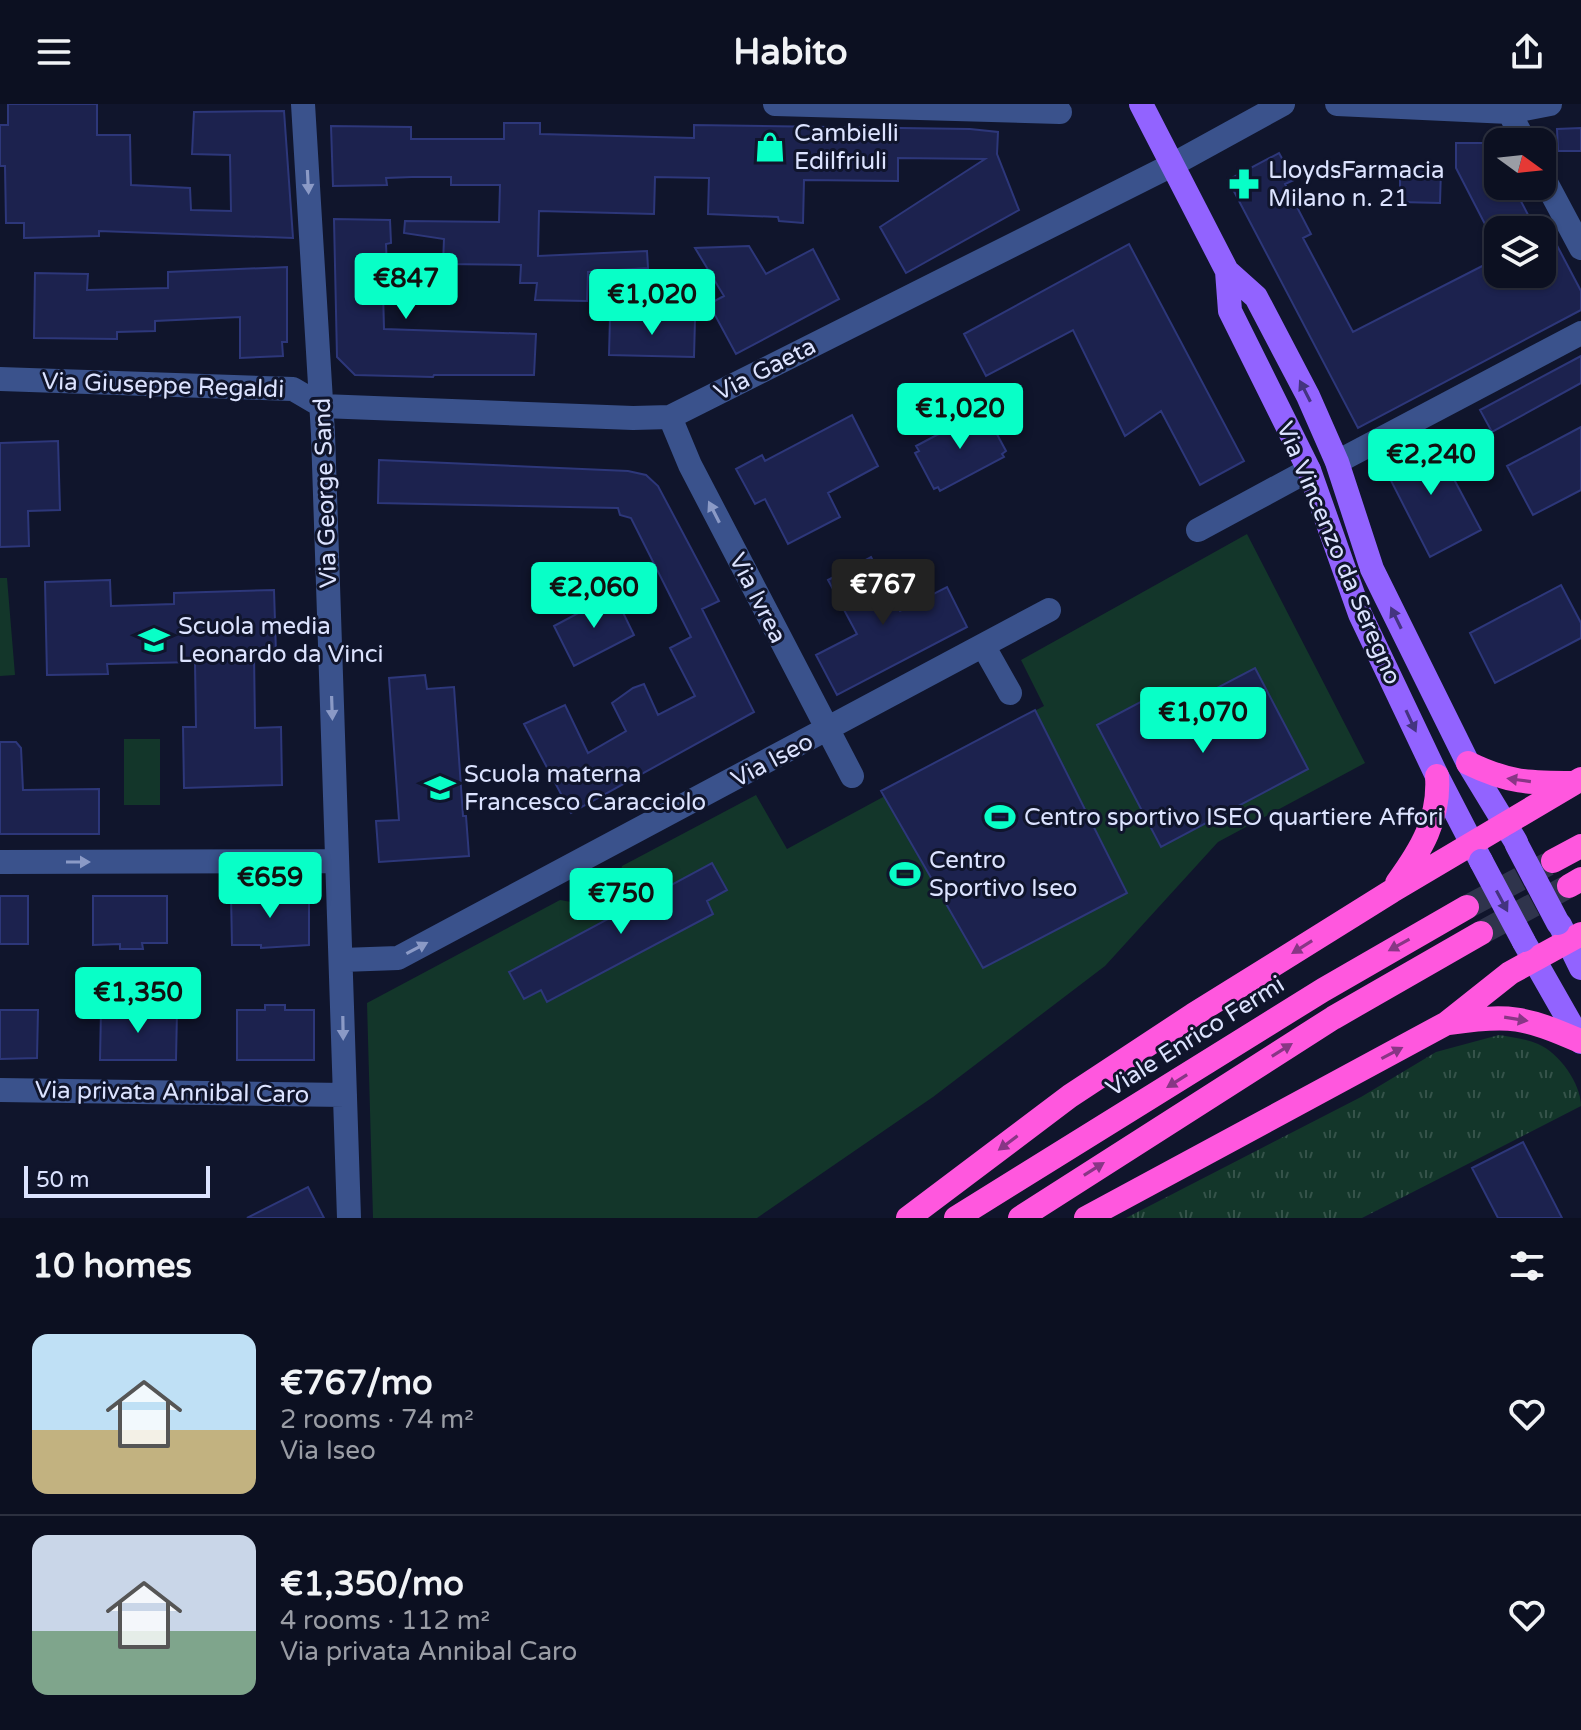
<!DOCTYPE html>
<html lang="en">
<head>
<meta charset="utf-8">
<style>
	body { margin:0; font-family:"Varela Round",sans-serif; background:#15192a; color:#f1f3f6; height:100vh; display:flex; flex-direction:column; font-size:30px; white-space:nowrap }
	* { box-sizing:border-box; margin:0 }
	p { font-size:26px; color:#9a9da5 }
	.icon { flex:none; width:44px; height:44px; fill:none; stroke:currentColor; stroke-width:2; stroke-linecap:round; stroke-linejoin:round }
	.map { position:relative; height:1114px; overflow:hidden }
	.panel { display:flex; flex-direction:column; background:#0c1021; flex:1 }
	.panel>* { flex:none }
	.needle { width:52px; rotate:105deg }
	.buttons { position:absolute; left:1484px; top:24px; display:grid; gap:16px }
	.buttons a { display:grid; place-items:center; width:72px; height:72px; border-radius:16px; background:#0c1021; box-shadow:0 2px 6px #0004,0 0 0 2px #2c303f; font-size:40px }
	.scale { position:absolute; left:24px; bottom:20px; width:186px; box-sizing:border-box; padding-left:8px; border:4px solid #dce3ff; border-top:0; font-size:22px; line-height:28px; white-space:nowrap; color:#dce3ff; -webkit-text-stroke:6px #10152c; paint-order:stroke }
	.price { position:absolute; translate:-50% -68px; padding:0 18px; border-radius:8px; background:#08ffc7; color:#111; font-size:26px; line-height:52px; filter:drop-shadow(0 2px 4px #0008) }
	.price::after { content:''; position:absolute; left:50%; top:48px; width:24px; height:18px; margin-left:-12px; background:inherit; clip-path:polygon(0 0,100% 0,50% 100%) }
	.price.selected { background:#222; color:#fff }
	ul { padding:0; list-style:none }
	li { display:flex; align-items:center; gap:24px; height:200px; padding:0 32px }
	li+li { border-top:2px solid #2c303f }
	li span { display:grid; place-items:center; flex:none; width:224px; height:160px; border-radius:16px; color:#555 }
	li>.icon { margin-inline-start:auto }
	span .icon { width:96px; height:96px; fill:#fffc; stroke-width:1 }
	li b { font-size:34px }
	h2 { display:flex; justify-content:space-between; align-items:center; height:96px; padding:0 32px; font-size:34px }
	header { display:flex; justify-content:space-between; align-items:center; height:104px; padding:0 32px; background:#0c1021; font-size:36px; font-weight:700 }
	.map>svg:first-child { display:block }
	.park { fill:url(#park-tufts) }
	.garden { fill:#13362a }
	.building { fill:#1c224e; stroke:#2d377a; stroke-width:2 }
	.lines { fill:none; stroke-linecap:round; stroke-linejoin:round }
	.highway-tunnel { stroke:#2f344c; stroke-width:24; stroke-dasharray:24 12; stroke-linecap:butt }
	.minor { stroke:#3a528c; stroke-width:24 }
	.major { stroke:#9263ff; stroke-width:24 }
	.highway { stroke:#ff57de; stroke-width:24 }
	.major-bridge { stroke:#9263ff; stroke-width:24 }
	.oneway { fill:#8b9ac6 }
	.oneway2 { fill:#443480 }
	.oneway3 { fill:#883685 }
	.labels { text-anchor:middle; stroke-width:6; stroke-linejoin:round; paint-order:stroke }
	.poi-label { font-size:24px; fill:#dce3ff; stroke:#10152c; text-anchor:start }
	.street-label { font-size:24px; fill:#dce3ff; stroke:#10152c }
</style>
</head>
<body>
<header><svg class="icon" aria-label="menu" viewBox="0 0 24 24"><path d="M4 6h16M4 12h16M4 18h16"/></svg>Habito<svg class="icon" aria-label="share" viewBox="0 0 24 24"><path d="M12 15V3M7 8l5-5 5 5M5 13v7h14v-7"/></svg></header>
<div class="map">
<svg width="1581" height="1114" viewBox="0 0 1581 1114">
	<defs>
		<pattern id="park-tufts" width="24" height="20" patternUnits="userSpaceOnUse" patternTransform="scale(2)"><rect width="24" height="20" fill="#13362a"/><path d="M3 7l-1-3M5 7V3M7 7l1-3M15 17l-1-3M17 17v-4M19 17l1-3" fill="none" stroke="#35534a"/></pattern>
	</defs>
	<rect width="100%" height="100%" fill="#10152c"/>
	<path class="park" d="M1499,931C1511,933 1527,935 1538,940C1559,949 1581,979 1581,1002L1362,1114H1126L1361,993L1436,948Z"/>
	<path class="garden" d="M1247,430L1365,659L1218,738L1105,862L933,993L757,1114H373L367,899L560,796L577,799L618,777L622,762L756,691L787,745L883,693L881,687L1044,602L1021,556Z
		M0,474H7L15,571L0,572Z
		M124,635H160V701H124Z"/>
	<path class="building" d="M8,0H97V31H130L131,81L190,84L191,106L231,107L230,51L192,50L194,8L284,7L293,134L99,127V132L24,134V119H6L5,62H0V21H8Z
		M504,19H540V30L694,34V21L970,25L998,28L997,50L1019,106L906,169L880,123L985,55L898,54V77L804,76L803,119L779,117L778,113L708,110L709,74L655,73L654,110L539,107L538,152L647,147L648,164L588,168L587,197L535,196L537,179H520L521,161L443,160L444,135L404,129L405,117L499,118L500,81H451V73H412L386,74L387,81L333,82L331,22L411,23V35H504Z
		M1581,24V47H1558L1557,25Z
		M1456,39H1496L1495,82H1513L1536,126H1488L1456,64Z
		M1279,49L1294,76L1285,80L1311,130L1303,134L1353,228L1498,154V170H1542V113L1581,187V206L1358,324L1228,76Z
		M1400,64L1441,65L1440,99L1400,98Z
		M334,115L390,116L391,139L386,140L388,187L383,186L384,225L536,230L534,271H434L433,273L355,271L337,253Z
		M1129,140L1244,357L1200,381L1161,307L1125,332L1073,226L986,272L964,230Z
		M749,142L766,170L813,145L839,195L736,250L709,200L724,192L695,144Z
		M287,163V238H282L283,252L240,254V213L155,217V227L117,228V235L34,234L35,169L88,170L87,186L168,184V168Z
		M610,214L695,215L694,253L609,251Z
		M1581,252V279L1492,328L1480,306Z
		M984,306L1006,347L1002,350L1004,353L940,387L938,383L934,385L915,349L919,347L916,342Z
		M852,311L878,362L828,389L840,413L788,440L765,395L755,400L736,365L762,351L765,357Z
		M1581,323V386L1533,411L1507,362Z
		M1431,332L1481,426L1430,453L1382,359Z
		M58,337L60,406L28,407L29,442L0,443V339Z
		M379,356L628,367L646,371L658,382L719,497L702,505L754,608L571,709L524,620L565,601L588,649L626,627L612,599L633,584L644,580L658,611L695,592L670,544L691,533L631,414L620,411L618,404L378,399Z
		M871,453L900,507L947,483L967,523L837,591L816,551L857,530L828,476Z
		M110,476L111,502L174,500V489L274,486L276,549H254L255,624L281,623L282,681L184,684L183,623H196L195,558L107,560L108,570L47,571L45,478Z
		M1561,481L1581,519V534L1495,579L1470,529Z
		M614,490L634,531L574,562L554,522Z
		M1255,564L1308,665L1161,743L1097,621L1148,594L1158,615Z
		M425,571L427,585L454,583L463,712H466L469,752L379,758L376,717L399,716L389,574Z
		M1035,606L1127,789L983,864L881,687Z
		M0,638H16L21,644L23,686L99,685V730H0Z
		M712,759L727,786L707,797L713,810L547,898L541,886L524,895L509,868Z
		M231,791H309V841L261,844V841H232Z
		M0,792H28V840H0Z
		M93,792H167V839H142L143,845H120V840L93,841Z
		M265,901H285V906H314V956H237V906H265Z
		M127,903H149V907H177L176,956H100L101,906L127,907Z
		M0,906H38L37,954L0,955Z
		M1523,1038L1562,1114H1498L1472,1064Z
		M308,1083L324,1114H247Z"/>
	<g class="lines">
		<path class="highway-tunnel" d="M1467,803L1548,760
			M1481,829L1569,782"/>
		<path class="minor" d="M303,0L323,330L349,1114
			M775,0L1060,8
			M1337,0L1509,8L1550,0
			M1509,8L1525,38
			M1542,71L1581,144
			M0,275L293,285L322,302L633,314L670,313L1172,61L1283,0
			M670,313L690,361L852,672
			M1337,358L1581,229
			M1198,426L1309,366
			M984,543L1010,589
			M0,758L337,757
			M342,856L398,854L1049,506
			M0,986L345,991"/>
		<path class="major" d="M1141,0L1227,167L1256,193L1308,292L1337,358L1372,465L1468,659L1516,738
			M1227,167L1230,207L1309,366L1360,510L1437,672L1481,757
			M1560,821L1581,864
			M1524,838L1581,938"/>
		<path class="highway" d="M1468,659C1509,679 1529,679 1573,679
			M1553,757L1581,742
			M1397,779C1421,746 1440,715 1437,672
			M1569,782L1581,775
			M1450,919C1510,910 1525,913 1580,937
			M908,1114L1070,992L1193,911L1392,787L1581,675
			M956,1114L1323,886L1467,803
			M1020,1114L1333,914L1481,829
			M1086,1114L1447,919L1510,869L1581,830"/>
		<path class="major-bridge" d="M1517,741L1558,819
			M1481,757L1523,836"/>
	</g>
	<defs><path id="oneway-solid" d="M-6-.8H1V-3.2L6.5 0L1 3.2V.8H-6Z" transform="scale(2)"/></defs>
	<g class="oneway">
		<use href="#oneway-solid" transform="translate(308 78) rotate(87)"/>
		<use href="#oneway-solid" transform="translate(714 408) rotate(-117)"/>
		<use href="#oneway-solid" transform="translate(332 604) rotate(88)"/>
		<use href="#oneway-solid" transform="translate(78 758)"/>
		<use href="#oneway-solid" transform="translate(417 844) rotate(-28)"/>
		<use href="#oneway-solid" transform="translate(343 924) rotate(89)"/>
	</g>
	<g class="oneway2">
		<use href="#oneway-solid" transform="translate(1305 287) rotate(-117)"/>
		<use href="#oneway-solid" transform="translate(1396 514) rotate(-116)"/>
		<use href="#oneway-solid" transform="translate(1411 617) rotate(65)"/>
		<use href="#oneway-solid" transform="translate(1502 797) rotate(62)"/>
	</g>
	<g class="oneway3">
		<use href="#oneway-solid" transform="translate(1519 676) rotate(-172)"/>
		<use href="#oneway-solid" transform="translate(1399 841) rotate(151)"/>
		<use href="#oneway-solid" transform="translate(1302 843) rotate(148)"/>
		<use href="#oneway-solid" transform="translate(1516 915) rotate(9)"/>
		<use href="#oneway-solid" transform="translate(1282 946) rotate(-32)"/>
		<use href="#oneway-solid" transform="translate(1392 949) rotate(-28)"/>
		<use href="#oneway-solid" transform="translate(1177 977) rotate(148)"/>
		<use href="#oneway-solid" transform="translate(1008 1039) rotate(143)"/>
		<use href="#oneway-solid" transform="translate(1094 1065) rotate(-32)"/>
	</g>
	<defs>
		<g id="shop-bare" transform="scale(2.4)"><path d="M-5-2.5h2.3a2.7 3.5 0 0 1 5.4 0H5L5.5 6h-11ZM-1.5-2.5h3a1.5 2.3 0 0 0-3 0Z" fill="#08ffc7" stroke="#10152c" stroke-width="2.5" paint-order="stroke"/></g>
		<g id="pharmacy-bare" transform="scale(2.4)"><path d="M-2-6h4v4h4v4h-4v4h-4v-4h-4v-4h4Z" fill="#08ffc7" stroke="#10152c" stroke-width="2.5" paint-order="stroke"/></g>
		<g id="school-bare" transform="scale(2.4)"><path d="M0-5L7-2L0 1L-7-2ZM-4 1L0 2.5L4 1V4Q0 6-4 4Z" fill="#08ffc7" stroke="#10152c" stroke-width="2.5" paint-order="stroke"/></g>
		<g id="stadium-bare" transform="scale(2.4)"><path d="M0-5a6.5 5 0 1 0 0 10a6.5 5 0 1 0 0-10ZM-3.5-1.8h7v3.6h-7Z" fill="#08ffc7" stroke="#10152c" stroke-width="2.5" paint-order="stroke"/></g>
	</defs>
	<g fill-rule="evenodd">
		<use href="#shop-bare" x="770" y="43"/>
		<use href="#pharmacy-bare" x="1244" y="80"/>
		<use href="#school-bare" x="154" y="536"/>
		<use href="#school-bare" x="440" y="684"/>
		<use href="#stadium-bare" x="1000" y="713"/>
		<use href="#stadium-bare" x="905" y="770"/>
	</g>
	<g class="labels">
		<g class="poi-label">
			<text x="794" y="37">Cambielli<tspan x="794" dy="28">Edilfriuli</tspan></text>
			<text x="1268" y="74">LloydsFarmacia<tspan x="1268" dy="28">Milano n. 21</tspan></text>
			<text x="178" y="530">Scuola media<tspan x="178" dy="28">Leonardo da Vinci</tspan></text>
			<text x="464" y="678">Scuola materna<tspan x="464" dy="28">Francesco Caracciolo</tspan></text>
			<text x="1024" y="721">Centro sportivo ISEO quartiere Affori</text>
			<text x="929" y="764">Centro<tspan x="929" dy="28">Sportivo Iseo</tspan></text>
		</g>
		<g class="street-label">
			<text transform="translate(765 265) rotate(-27)" y="8">Via Gaeta</text>
			<text transform="translate(163 281) rotate(2)" y="8">Via Giuseppe Regaldi</text>
			<text transform="translate(325 389) rotate(-92)" y="8">Via George Sand</text>
			<text transform="translate(1339 449) rotate(67)" y="8">Via Vincenzo da Seregno</text>
			<text transform="translate(758 494) rotate(63)" y="8">Via Ivrea</text>
			<text transform="translate(772 656) rotate(-28)" y="8">Via Iseo</text>
			<text transform="translate(1195 932) rotate(-32)" y="8">Viale Enrico Fermi</text>
			<text transform="translate(172 988) rotate(1)" y="8">Via privata Annibal Caro</text>
		</g>
	</g>
</svg>
<div class="buttons">
<a><svg class="needle" viewBox="-14 -14 28 28"><path d="M0-13l5 13h-10z" fill="#e53935"/><path d="M0 13l5-13h-10z" fill="#9a9da5"/></svg></a>
<a><svg class="icon" aria-label="layers" viewBox="0 0 24 24"><path d="M12 4l9 5-9 5-9-5zM3 14l9 5 9-5"/></svg></a>
</div>
<div class="scale">50 m</div>
<b class="price" style="left:406px;top:217px">€847</b>
<b class="price" style="left:652px;top:233px">€1,020</b>
<b class="price" style="left:960px;top:347px">€1,020</b>
<b class="price" style="left:1431px;top:393px">€2,240</b>
<b class="price selected" style="left:883px;top:523px">€767</b>
<b class="price" style="left:594px;top:526px">€2,060</b>
<b class="price" style="left:1203px;top:651px">€1,070</b>
<b class="price" style="left:270px;top:816px">€659</b>
<b class="price" style="left:621px;top:832px">€750</b>
<b class="price" style="left:138px;top:931px">€1,350</b>
</div>
<section class="panel">
<h2>10 homes<svg class="icon" aria-label="filters" viewBox="0 0 24 24"><path d="M4 7h16M4 17h16"/><circle cx="9" cy="7" r="2"/><circle cx="15" cy="17" r="2"/></svg></h2>
<ul>
<li><span style="background:linear-gradient(#bfe0f5 60%,#c2b280 0)"><svg class="icon" aria-label="home" viewBox="0 0 24 24"><path d="M3 11l9-7 9 7M6 9v11h12V9"/></svg></span><div><b>€767/mo</b><p>2 rooms · 74 m²</p><p>Via Iseo</p></div><svg class="icon" aria-label="heart" viewBox="0 0 24 24"><path d="M12 20l-8-8c-3-5 5-10 8-4 3-6 11-1 8 4z"/></svg></li>
<li><span style="background:linear-gradient(#c9d6e8 60%,#7fa58c 0)"><svg class="icon" aria-label="home" viewBox="0 0 24 24"><path d="M3 11l9-7 9 7M6 9v11h12V9"/></svg></span><div><b>€1,350/mo</b><p>4 rooms · 112 m²</p><p>Via privata Annibal Caro</p></div><svg class="icon" aria-label="heart" viewBox="0 0 24 24"><path d="M12 20l-8-8c-3-5 5-10 8-4 3-6 11-1 8 4z"/></svg></li>
</ul>
</section>
</body>
</html>
